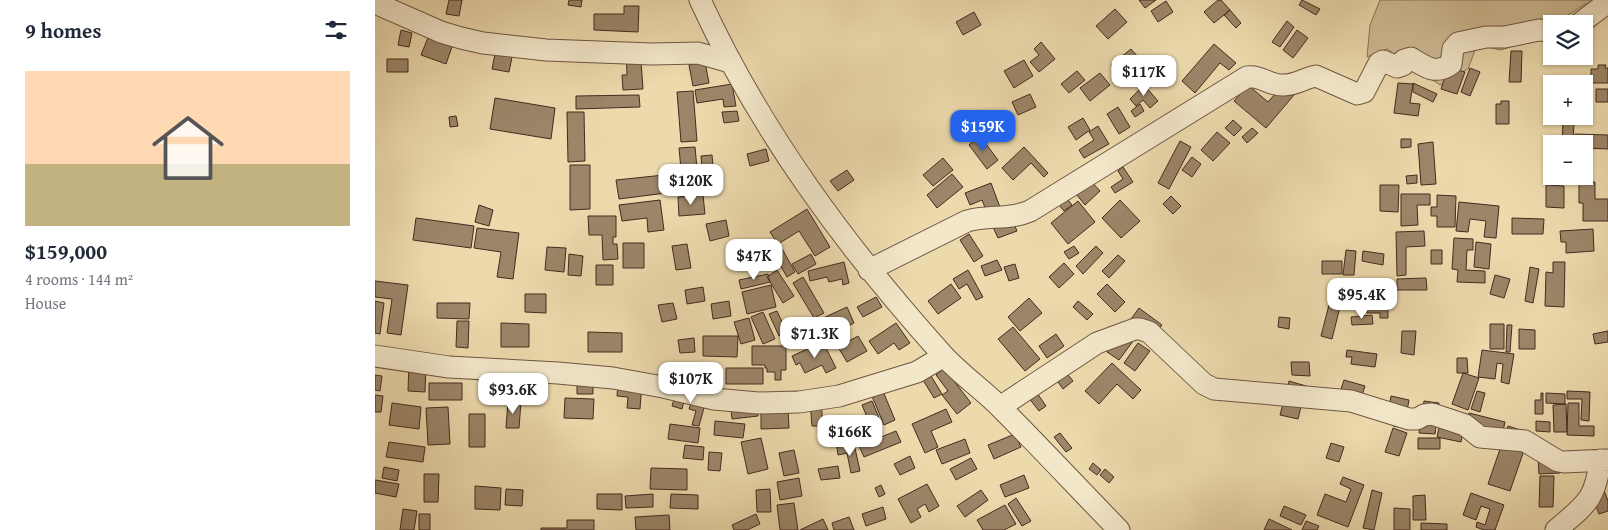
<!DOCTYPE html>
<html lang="en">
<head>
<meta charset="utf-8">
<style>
	body { margin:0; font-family:"Gentium Book Plus",serif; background:#f6f6f7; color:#1f2937; height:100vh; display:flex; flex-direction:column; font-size:19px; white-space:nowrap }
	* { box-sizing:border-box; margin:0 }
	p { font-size:16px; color:#747a83 }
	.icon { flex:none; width:28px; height:28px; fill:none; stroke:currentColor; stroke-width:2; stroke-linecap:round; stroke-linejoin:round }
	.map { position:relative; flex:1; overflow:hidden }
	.panel { display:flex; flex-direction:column; background:#fff; width:375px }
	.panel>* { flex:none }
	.fabs { position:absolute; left:1168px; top:15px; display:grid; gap:10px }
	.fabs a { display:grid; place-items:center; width:50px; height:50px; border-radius:0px; background:#fff; box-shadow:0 1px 4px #0004; font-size:25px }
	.price { position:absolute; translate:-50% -42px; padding:0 11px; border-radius:10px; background:#fff; color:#222; font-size:16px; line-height:32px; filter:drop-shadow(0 1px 2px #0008) }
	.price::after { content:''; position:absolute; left:50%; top:30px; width:15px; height:11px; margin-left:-8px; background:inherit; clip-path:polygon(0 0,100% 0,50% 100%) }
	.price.current { background:#2563eb; color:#fff }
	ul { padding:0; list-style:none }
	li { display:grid; align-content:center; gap:10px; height:265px; padding:0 25px }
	li span { display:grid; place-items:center; height:155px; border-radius:0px; color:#555 }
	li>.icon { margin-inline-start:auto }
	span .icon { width:90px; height:90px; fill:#fffc; stroke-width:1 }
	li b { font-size:21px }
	h2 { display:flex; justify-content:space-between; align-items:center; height:60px; padding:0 25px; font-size:21px }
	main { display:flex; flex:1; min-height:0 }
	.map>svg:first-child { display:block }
	.green { fill:#d0bc95; stroke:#8a735a }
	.building { fill:#9c8669; stroke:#452a1f }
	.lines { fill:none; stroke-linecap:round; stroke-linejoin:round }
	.minor-casing { stroke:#6f5642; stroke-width:23 }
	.minor { stroke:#f3e7ca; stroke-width:21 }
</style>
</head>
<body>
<main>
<section class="panel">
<h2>9 homes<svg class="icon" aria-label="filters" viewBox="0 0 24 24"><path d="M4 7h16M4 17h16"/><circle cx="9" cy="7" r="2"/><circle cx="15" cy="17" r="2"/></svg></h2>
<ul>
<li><span style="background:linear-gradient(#ffd9b3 60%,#c2b280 0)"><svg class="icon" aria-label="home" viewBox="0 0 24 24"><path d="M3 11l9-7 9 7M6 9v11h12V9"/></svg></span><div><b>$159,000</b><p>4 rooms · 144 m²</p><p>House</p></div></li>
</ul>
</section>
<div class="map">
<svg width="1233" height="530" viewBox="0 0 1233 530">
	<rect width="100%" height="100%" fill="#ecdaad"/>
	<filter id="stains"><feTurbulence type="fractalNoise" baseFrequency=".004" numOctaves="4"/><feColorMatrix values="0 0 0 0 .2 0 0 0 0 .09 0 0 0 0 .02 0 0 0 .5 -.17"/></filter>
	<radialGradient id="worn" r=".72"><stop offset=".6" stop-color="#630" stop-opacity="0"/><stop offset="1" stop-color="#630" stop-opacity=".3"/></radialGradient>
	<path class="green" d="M1005,0H1224L1221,3L1210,4L1153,41L1126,50L1102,45L1093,69L1065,85L1012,49L992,57L995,25Z"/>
	<path class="building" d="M74,0H87L84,16L71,14Z
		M194,0H207L206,7L193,5Z
		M764,0H781L770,8Z
		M843,0H846L855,10L839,23L829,12Z
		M927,0L945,9L941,15L924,5Z
		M791,1L798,12L783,22L776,11Z
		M249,6H264L263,32L219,30V14H249Z
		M740,9L752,22L733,39L721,26Z
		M855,10L866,23L861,28L849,15Z
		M599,12L606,25L588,35L581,22Z
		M912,21L919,27L905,47L897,42Z
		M26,30L37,33L34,47L23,45Z
		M922,30L933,38L918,58L908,50Z
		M54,35L78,44L71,64L46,55Z
		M666,42L680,59L664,72L655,62L664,55L659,49Z
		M122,44L139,47L134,72L117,69Z
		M839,44L861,63L854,70L845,63L820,93L807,81Z
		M265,49L268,89L248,90L247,75H252L251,50Z
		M756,49L764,58L743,75L736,65Z
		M1136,51H1147L1146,82H1134Z
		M12,59H33V72H12Z
		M649,60L658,76L639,88L629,71Z
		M330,62L334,83L318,86L314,65Z
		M1223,65H1231L1230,68H1233V83H1216V69H1223Z
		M1073,67L1090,72L1082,94L1066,89Z
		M1095,68L1105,72L1095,96L1086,92Z
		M702,71L710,80L694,93L686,84Z
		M725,73L735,85L715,101L705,88Z
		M1023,83L1038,84L1035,103L1045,104L1043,116L1019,113Z
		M1038,83L1062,94L1058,102L1038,92Z
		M357,84L361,106L349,107L348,99L322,103L320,90Z
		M769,85L783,101L775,108L768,100L761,106L755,99Z
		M873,85L893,102L908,85L919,95L891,128L859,101Z
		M1221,89H1233V102H1221Z
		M318,91L322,141L306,142L302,92Z
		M655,94L661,107L643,115L637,102Z
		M264,95L265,107L201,109V96Z
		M120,98L180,108L176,139L115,129Z
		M1126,101H1134V124H1121V104H1126Z
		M765,104L769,111L760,117L756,111Z
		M743,107L755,127L744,134L732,114Z
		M362,111L364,121L349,123L347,112Z
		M192,112H209L210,161L193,162Z
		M81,116L83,126L75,127L74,117Z
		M624,118L628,128L609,135L605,125Z
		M708,118L715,130L701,140L693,127Z
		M858,120L867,128L859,136L850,128Z
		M1188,123H1199L1198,141H1187Z
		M723,126L734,144L709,158L704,150L719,140L714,132Z
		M877,128L883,133L872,143L867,137Z
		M842,132L855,143L838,161L826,150Z
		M1200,134L1233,135V149L1209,148V144H1200Z
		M605,136L623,160L612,169L594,145Z
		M1026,139H1036V147L1026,148Z
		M805,141L816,147L794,189L783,183Z
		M1058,142L1061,184L1046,185L1043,144Z
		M320,147L324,190L308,191L304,148Z
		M649,147L673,173L669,177L656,163L638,180L627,168Z
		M391,149L394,161L375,166L372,154Z
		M337,155L340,186L329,188L326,156Z
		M817,157L826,164L817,177L807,170Z
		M568,158L578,170L558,186L548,175Z
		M195,165H215V209L195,210Z
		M748,167L758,182L740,193L736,187L748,179L743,171Z
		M472,170L479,180L463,191L455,181Z
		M577,174L588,187L562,208L552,195Z
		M289,175L291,193L244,199L241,180Z
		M1042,175V183L1032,184L1031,176Z
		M715,180L725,191L710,205L701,194Z
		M1204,182H1220V199H1233V221H1208V203H1204Z
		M616,183L626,210L613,215L607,200L595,205L590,193Z
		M1005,185H1024L1023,212L1005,211Z
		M1171,185L1189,186V208L1171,207Z
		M687,192L697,205L689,211L679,199Z
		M1026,194H1055V205H1042L1043,225L1026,226Z
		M328,195L330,214L304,216L303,197Z
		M1062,195L1081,196L1080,227H1062V216H1056V207H1062Z
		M796,196L806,206L798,214L788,204Z
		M285,200L289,230L273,232L272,218L247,221L244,205Z
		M745,200L765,221L746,238L727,218Z
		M703,201L720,222L693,244L676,223Z
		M1084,202L1124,206L1121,238L1109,237L1111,221L1095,219L1093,232L1081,231Z
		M104,205L118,210L114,226L100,222Z
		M432,209L455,247L440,256L424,231L403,244L395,232Z
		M213,216H241V237H238V244H242L243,259L228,260L227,235H214Z
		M41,218L99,226L96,248L38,240Z
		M1137,218L1169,219L1168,234H1137Z
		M637,219L642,231L623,238L618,227Z
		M351,220L354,236L335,241L331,224Z
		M102,228L144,233L138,279L122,277L126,252L99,248Z
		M1218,229L1219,251L1191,253V242H1186L1185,231Z
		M1049,231L1050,246L1031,247V275L1022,276L1021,232Z
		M594,234L608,256L599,262L585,240Z
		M1079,238L1098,239V250H1092L1091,270L1110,271V283L1082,282L1083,270L1077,269Z
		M1101,242L1116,244L1114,269L1099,267Z
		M248,243H269V268H248Z
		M312,244L316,268L301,270L297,246Z
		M405,245L420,272L412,277L396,249Z
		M699,246L704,253L694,259L689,252Z
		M721,246L728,253L708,274L701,266Z
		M172,247L191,248L189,272L170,270Z
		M971,250L981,251L979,275H968Z
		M1056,250H1067V264H1056Z
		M988,251L1009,254L1008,265L987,261Z
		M194,254L208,256L206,276L193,275Z
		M436,254L441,264L423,274L417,264Z
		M743,255L750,261L734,278L727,271Z
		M622,260L627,270L610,276L606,266Z
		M947,261H967V274H947Z
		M469,262L474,283L468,285L467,279L454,282L452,277L435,281L433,271Z
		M1178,262H1190L1189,307L1170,306L1171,272L1178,273Z
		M689,263L699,274L684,288L674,277Z
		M640,264L644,278L634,281L629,267Z
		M221,265H238V285H221Z
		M1155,267L1164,269L1158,303L1150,301Z
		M402,270L419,296L408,303L392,277Z
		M593,270L608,297L601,300L592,284L584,289L578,279Z
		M393,274L395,282L366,289L364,280Z
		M1120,275L1135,279L1129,298L1115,294Z
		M428,277L449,313L439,318L418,283Z
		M1051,278L1052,290H1022V279Z
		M974,279H988V298H975Z
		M0,281L33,285L26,335L12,333L17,299L0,297Z
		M990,281H1012L1013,318H1005V313H992V306H998V302H991Z
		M576,284L586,298L563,314L553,301Z
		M732,284L750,302L740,312L722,294Z
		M396,285L401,307L372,314L367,292Z
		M328,287L330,301L312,304L310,290Z
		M150,294H171V313L150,312Z
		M501,297L507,307L488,317L482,307Z
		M956,297L967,299L957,339L946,336Z
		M654,298L667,313L645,331L633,317Z
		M0,301L9,303L5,334L0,333Z
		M354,301L356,316L338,319L336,304Z
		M703,301L718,314L712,320L698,307Z
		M62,303H95L94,319L62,318Z
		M298,303L302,319L287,322L283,305Z
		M472,307L479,323L455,335L448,318Z
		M764,308L787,325L778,337L767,329L744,360L732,352Z
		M402,311L412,333L404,336L394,314Z
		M388,312L400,339L388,344L376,317Z
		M997,315L998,324L977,325L976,317Z
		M904,317L915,318L914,329L903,327Z
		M374,318L380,340L366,344L359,322Z
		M82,321H94L93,348L81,347Z
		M126,323L154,324V347H126Z
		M521,323L535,343L524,350L519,343L503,354L494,341Z
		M1115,324H1129V349H1115Z
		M1132,325H1137L1135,352H1131Z
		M638,327L665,359L650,371L623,339Z
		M1144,329L1160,330V349H1144Z
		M1027,331H1041L1039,355L1026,353Z
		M1233,331V342L1220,344L1218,334Z
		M213,332L247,333V352H213Z
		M681,334L689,346L672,358L664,346Z
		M328,336H363L362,357L328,356Z
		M483,336L492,351L472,362L463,347Z
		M319,338L320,352L305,353L303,340Z
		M448,342L461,368L451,373L447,365L430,373L425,363L421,365L417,356Z
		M763,343L775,351L760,371L749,363Z
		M377,346H411V370H406V380H400V372H392V368H390V365H377Z
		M972,350L1002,354L1000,367L976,364L977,357H971Z
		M1107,350L1139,354L1134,384L1126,382L1128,364L1122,363L1120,379L1103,377Z
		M1082,358H1092L1093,373H1082Z
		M682,361L698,381L688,389L681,379L662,393L671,406L664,411L646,388Z
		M34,362L51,363L50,392L33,391Z
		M916,362H934L935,376L917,375Z
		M737,363L766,390L758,399L742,384L724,404L710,391Z
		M351,368H388V384H351Z
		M569,368L596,403L582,414L567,395L573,391L561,375Z
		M163,371L164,388L138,390L137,372Z
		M553,371L567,394L559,398L545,375Z
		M202,373H218V394H202Z
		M1088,373L1104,378L1093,410L1077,404Z
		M0,375L7,376L5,391L0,390Z
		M969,380L990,386L987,395L966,389Z
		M243,381L267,382L265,409L252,408L253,397L242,396Z
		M914,381L931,386L923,419L905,415Z
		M54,383H87V400H54Z
		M302,389L332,397L324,426L317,425L321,411L314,409L316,403L309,401L307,409L297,406Z
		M507,389L520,420L509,425L496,394Z
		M1102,391L1110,393L1105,412L1096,409Z
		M1192,391L1215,392L1214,421L1206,420L1207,399H1192Z
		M1166,393H1168V414H1160V400H1166Z
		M1171,393L1190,394V404L1171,403Z
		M0,395L8,396L6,412H0Z
		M1016,396L1034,400L1029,428L1018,426L1021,410L1014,409Z
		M190,398L219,399L218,419L189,418Z
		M381,398L383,416L357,419L355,400Z
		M133,401L146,402L144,428H131Z
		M497,401L507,425L497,429L487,405Z
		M1049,401L1064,403L1060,434L1044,433Z
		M435,402H446L448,426H437Z
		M17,403L46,407L44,429L14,425Z
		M1193,403H1204V426H1219V436L1192,435Z
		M1191,404L1192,432H1179L1178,405Z
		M73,407L75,444L53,445L51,408Z
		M413,408L414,428L386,429V409Z
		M571,409L577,422L556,431L563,447L550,453L537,424Z
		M1068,409L1091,414L1086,442L1062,437Z
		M1094,413L1130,422L1125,444L1091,424Z
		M94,414H110V447H94Z
		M488,420L492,429L467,438L464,429Z
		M340,421L370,424L368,438L339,435Z
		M1161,421L1175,422V432L1161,431Z
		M295,424L325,428L323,443L293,439Z
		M454,426L460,440L448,445L443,431Z
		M1133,426L1155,433L1135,491L1113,484Z
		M1018,428L1032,433L1024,456L1010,452Z
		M521,431L526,442L489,457L484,446Z
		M685,433L697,448L691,452L679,437Z
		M640,434L646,447L619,459L613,445Z
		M386,438L393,469L373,474L366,442Z
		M1043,438H1065V449H1043Z
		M590,439L595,453L567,464L561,450Z
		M14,442L50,447L48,462L11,457Z
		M956,443L969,447L964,462L951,458Z
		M479,444L485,471L476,473L472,453L463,455L462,447Z
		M310,445L329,447L328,460L308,458Z
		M419,450L424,473L409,476L404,453Z
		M334,452L347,453L345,471L333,470Z
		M1184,455L1185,473L1164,474L1163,456Z
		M535,456L540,468L525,475L519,464Z
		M596,458L602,469L581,480L575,469Z
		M718,463L726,470L722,475L714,469Z
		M463,466L465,478L446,480L443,469Z
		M9,467L24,470L22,481L7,478Z
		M276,468L312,469V490L275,489Z
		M730,469L739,477L734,483L725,475Z
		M49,474H64L63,502H49Z
		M649,475L654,488L630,497L625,485Z
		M1165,476H1179L1178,507H1164Z
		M968,477L989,485L973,527L942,515L950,494L971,502L976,489L965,484Z
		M424,478L427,496L405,500L402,482Z
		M0,480L24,484L21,497L0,493Z
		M552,484L564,506L554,512L550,504L542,509L546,517L536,523L523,499Z
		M506,485L510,494L504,497L500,488Z
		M1227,485L1233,501V511L1224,514L1215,490Z
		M100,486L126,488L125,510L100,509Z
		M131,489L148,490L147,506L130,505Z
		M395,489L396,512H382L381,490Z
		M606,490L613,500L590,517L582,506Z
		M997,490L1007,493L999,530L988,528Z
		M1096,493L1129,505L1120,530H1109L1101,527L1102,522L1110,525L1115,509L1106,506L1101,520L1088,515Z
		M222,494H247V510L222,509Z
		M278,494V507L251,508L250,496Z
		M296,494L323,495V509L295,508Z
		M1050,495L1051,520H1038V496Z
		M641,498L656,521L647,526L633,504Z
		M419,503L423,530H405L402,505Z
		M630,505L641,524L629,530H608L602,520Z
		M909,506L931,515L926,525L905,516Z
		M508,507L511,519L491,526L487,514Z
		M1019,508L1035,509V530H1019Z
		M28,509L42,511L39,530H25Z
		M44,514H55V530H44Z
		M381,514L385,524L372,530H359L357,525Z
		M294,515L295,530H261L260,517Z
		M474,517L479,530H459L457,523Z
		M448,519L453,530H425Z
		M894,519L917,530H889Z
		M192,520H219V530H166V528H192Z
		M931,521L944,526L942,530H927Z
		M1046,523L1072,524V530H1046Z"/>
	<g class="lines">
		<g class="minor-casing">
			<path id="minor" d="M325,0C385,131 471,247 567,354C585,374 607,389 626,408C666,448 705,490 744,530
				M0,3L66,32L86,38L108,43L171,50L277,54L323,53L355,62
				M1204,24L1233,2
				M494,270L592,221C613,215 635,220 655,211L872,77C885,75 894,85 907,85C920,86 929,78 941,76L982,94L989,92L1004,63L1008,61L1022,67L1028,65L1029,60L1036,58C1050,67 1061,75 1076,64L1078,49L1083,43L1111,37H1130L1164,30L1176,31
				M0,356L74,367L183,373L238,378L288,387L339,399L383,403L424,402L464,396L542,372L569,356
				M625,407L722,343L760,329H765L774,332L829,384L839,389L976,401L1034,419H1042L1049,415L1057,414L1090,425L1105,437L1150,441L1183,461L1189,462L1233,460
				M1181,530C1210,505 1221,500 1225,460"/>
		</g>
		<use href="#minor" class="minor"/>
	</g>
	<rect width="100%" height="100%" filter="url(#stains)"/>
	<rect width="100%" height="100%" fill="url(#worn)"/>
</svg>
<div class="fabs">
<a><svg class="icon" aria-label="layers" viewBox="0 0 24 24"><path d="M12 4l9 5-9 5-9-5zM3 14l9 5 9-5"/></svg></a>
<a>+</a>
<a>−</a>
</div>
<b class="price" style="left:769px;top:97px">$117K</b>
<b class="price current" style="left:608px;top:152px">$159K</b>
<b class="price" style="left:316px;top:206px">$120K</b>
<b class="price" style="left:379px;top:281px">$47K</b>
<b class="price" style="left:987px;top:320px">$95.4K</b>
<b class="price" style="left:440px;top:359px">$71.3K</b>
<b class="price" style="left:316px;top:404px">$107K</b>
<b class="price" style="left:138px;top:415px">$93.6K</b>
<b class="price" style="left:475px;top:457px">$166K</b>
</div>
</main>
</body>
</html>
